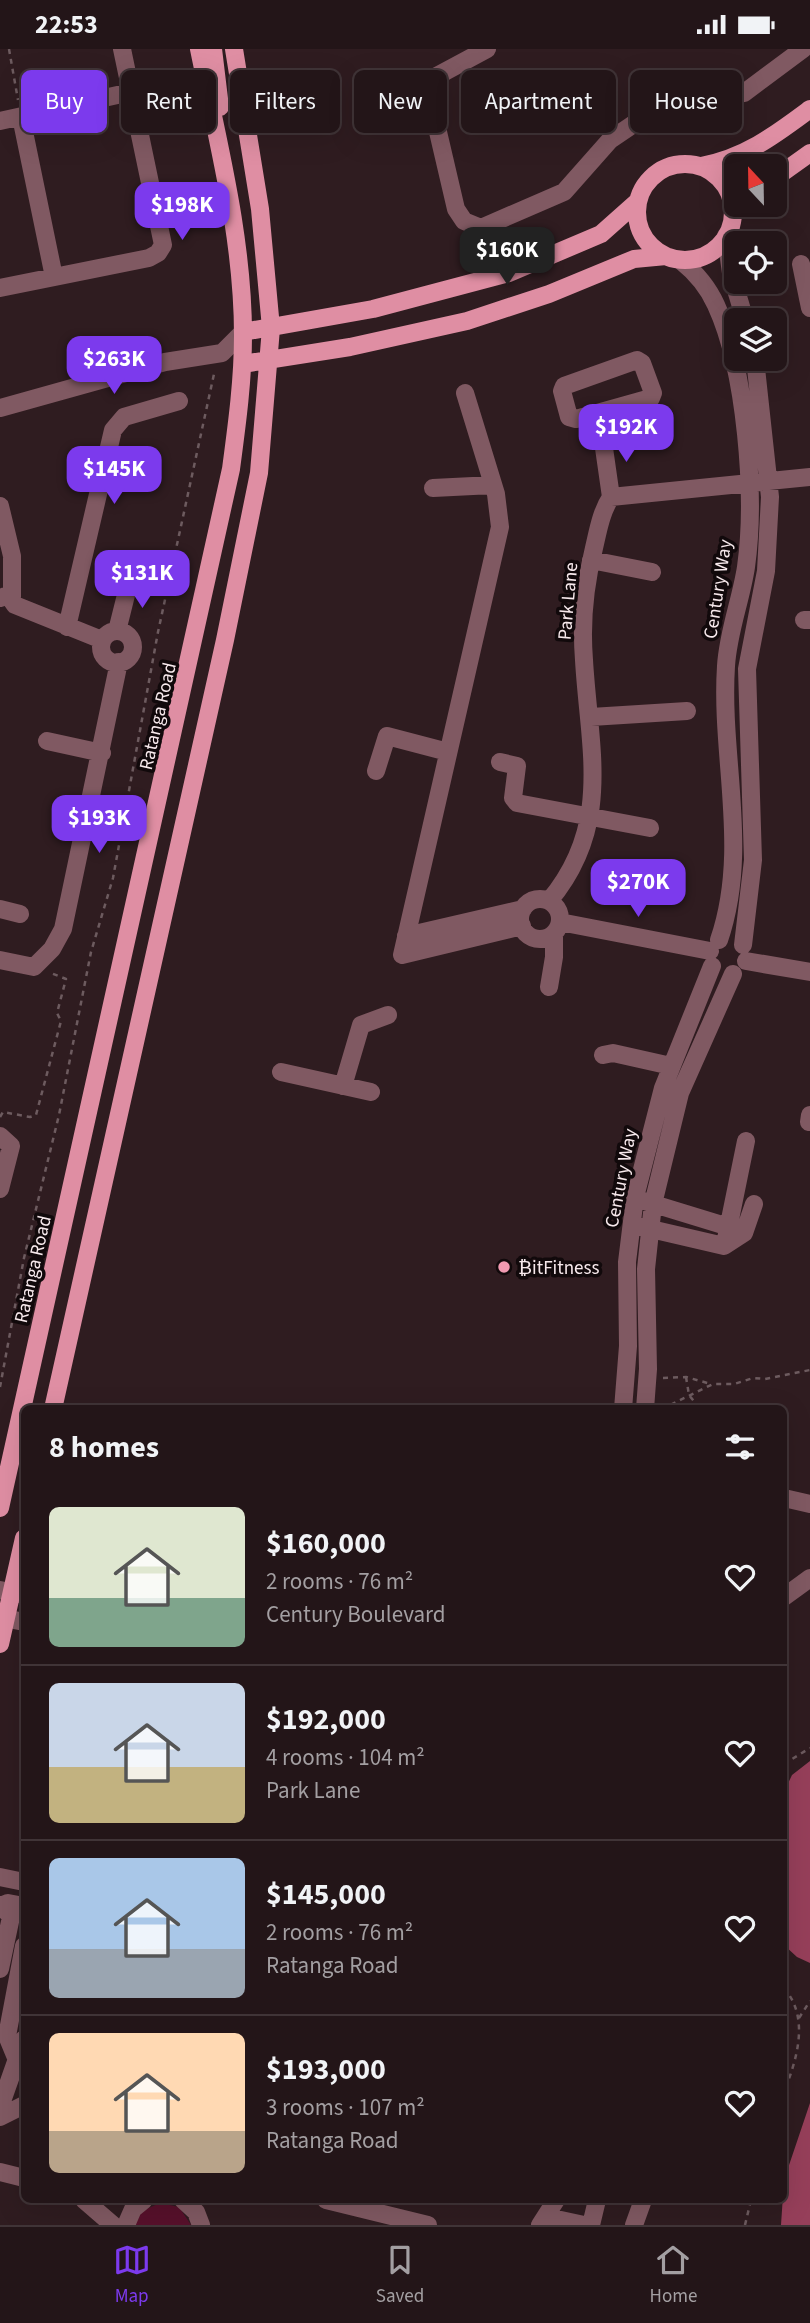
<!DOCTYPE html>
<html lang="en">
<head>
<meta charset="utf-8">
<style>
	body { margin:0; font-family:"Source Sans 3",sans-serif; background:#2f2225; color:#f1f3f6; height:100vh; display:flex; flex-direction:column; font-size:26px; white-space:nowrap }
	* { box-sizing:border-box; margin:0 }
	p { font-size:23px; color:#a39fa2 }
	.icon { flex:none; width:38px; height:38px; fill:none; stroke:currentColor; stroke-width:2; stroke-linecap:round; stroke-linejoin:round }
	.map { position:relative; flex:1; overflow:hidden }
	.side { position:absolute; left:21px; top:1356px; width:766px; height:798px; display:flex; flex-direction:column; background:#231518; border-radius:10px; box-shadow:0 7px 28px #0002,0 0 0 2px #403437 }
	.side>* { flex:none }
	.top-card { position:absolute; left:21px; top:21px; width:768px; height:63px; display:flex; gap:14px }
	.needle { width:46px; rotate:338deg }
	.buttons { position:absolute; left:724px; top:105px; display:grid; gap:14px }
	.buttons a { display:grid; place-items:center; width:63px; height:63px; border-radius:10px; background:#231518; box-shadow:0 7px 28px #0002,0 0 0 2px #403437; font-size:35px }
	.price { position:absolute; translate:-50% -60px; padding:0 16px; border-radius:14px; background:#7c3aed; color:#fff; font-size:23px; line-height:46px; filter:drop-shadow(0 2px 4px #0008) }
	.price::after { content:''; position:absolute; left:50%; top:42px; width:21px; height:16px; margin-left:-10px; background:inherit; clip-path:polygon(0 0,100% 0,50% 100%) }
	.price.on { background:#222; color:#fff }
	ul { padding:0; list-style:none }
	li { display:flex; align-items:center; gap:21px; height:175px; padding:0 28px }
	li+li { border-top:2px solid #403437 }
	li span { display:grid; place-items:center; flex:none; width:196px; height:140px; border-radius:10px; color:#555 }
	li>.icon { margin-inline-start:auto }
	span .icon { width:84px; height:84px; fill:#fffc; stroke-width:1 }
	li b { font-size:30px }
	h2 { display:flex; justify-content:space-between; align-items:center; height:84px; padding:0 28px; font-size:30px }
	.tag { padding:0 24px; border-radius:10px; background:#231518; box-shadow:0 7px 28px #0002,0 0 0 2px #403437; font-size:24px; line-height:63px }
	.tag.on { background:#7c3aed; color:#fff }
	.status { display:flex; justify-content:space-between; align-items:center; height:49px; padding:0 35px; background:#231518; direction:ltr }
	.status svg { height:19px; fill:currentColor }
	.dock { display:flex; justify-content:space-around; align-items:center; height:98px; border-top:2px solid #403437; background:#231518; font-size:19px; color:#a39fa2 }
	.dock a { display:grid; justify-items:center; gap:4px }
	.dock .on { color:#7c3aed }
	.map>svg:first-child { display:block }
	.green { fill:#57102b }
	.water { fill:#963f5a }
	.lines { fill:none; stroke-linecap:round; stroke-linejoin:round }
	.path { stroke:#6d5b5f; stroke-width:2.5; stroke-dasharray:5 5; stroke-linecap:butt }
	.minor { stroke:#805962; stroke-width:18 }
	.major { stroke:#df8ea3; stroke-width:18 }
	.poi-dot { fill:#f19ab1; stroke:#11090b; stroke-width:2.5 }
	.labels { text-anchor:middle; stroke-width:7; stroke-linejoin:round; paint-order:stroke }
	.street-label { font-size:19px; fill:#f7e9ec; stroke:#11090b }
	.poi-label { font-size:19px; fill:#f7e9ec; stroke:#11090b; text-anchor:start }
</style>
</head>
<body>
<div class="status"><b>22:53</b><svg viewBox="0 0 49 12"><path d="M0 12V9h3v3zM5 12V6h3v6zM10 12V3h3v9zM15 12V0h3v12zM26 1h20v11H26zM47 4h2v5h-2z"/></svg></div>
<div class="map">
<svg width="810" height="2176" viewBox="0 0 810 2176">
	<rect width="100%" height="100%" fill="#2f1c20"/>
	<path class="green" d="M160,2154L179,2158L191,2176H135L142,2162Z"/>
	<path class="water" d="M810,1712V1914L797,1908L784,1896V1743L792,1726Z
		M810,2054V2176H781L784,2131Z"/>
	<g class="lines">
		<path class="path" d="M9,0L18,51
			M147,39L189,29
			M0,1068L3,1063L30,1068L36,1066L61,972L57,964L66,930L51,924
			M686,1328L689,1346L700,1360
			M663,1329L686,1328L711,1335
			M0,1338L24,1209L59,1066L91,903L113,829L158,583L214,325
			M662,1360L713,1335H734L753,1329L765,1330L810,1321
			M784,1476L785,1475
			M784,1715L810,1699
			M784,1939C810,1969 797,2010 784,2043
			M799,1969L810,1952
			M745,2176L751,2151"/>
		<path class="minor" d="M487,0L435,28L428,40L456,160L464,172L481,179L564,143L610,91L641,70L660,62L744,44L803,0
			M21,68L54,228
			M0,72L131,43
			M726,187L731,224L745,271
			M680,211C695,223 708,238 716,256C746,321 756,447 746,518C741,551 728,583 726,617C720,709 750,800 719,891
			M801,215L810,259
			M0,239L149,209L158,204L163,196L122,0
			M637,311L642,314L653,344L651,349L576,370L569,368L562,342L564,337Z
			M465,344L496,445L500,478L402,906L522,877
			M0,359L165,313L222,304L243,283
			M599,364L611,448
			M433,439L493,436
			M611,448L810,428
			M0,457L12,507V548
			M591,511L652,523
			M0,549L8,546L15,556L102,591
			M804,571H810
			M67,578L113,381L124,368L179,352
			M117,582L130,530
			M101 598a16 16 0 1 1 32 0a16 16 0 1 1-32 0Z
			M591,668L687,662
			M47,692L102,704
			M500,713L517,717L513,749L517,754L650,779
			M376,722L387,687L448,703
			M520 870a20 20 0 1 1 40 0a20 20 0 1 1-40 0Z
			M549,852C613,776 589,699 584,611C581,574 585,535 594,499C598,482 601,463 611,448
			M0,860L20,865
			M560,873L710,902
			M406,887L523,860
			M743,896L753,811L747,620L766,522L770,448L755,310
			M0,911L34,918L52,900L63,880L119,613
			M746,912L810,923
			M549,938L554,908V884
			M603,1006L613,1004L671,1017
			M281,1023L371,1043
			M343,1037L361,976L388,966
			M809,1073L810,1066
			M0,1087L11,1097L0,1140
			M644,1152L729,1178L737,1187
			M638,1177L724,1197L744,1184L754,1155
			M726,1190L746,1092
			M623,1360L628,1297L627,1213L635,1148L663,1039L712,917
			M645,1360L648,1320L646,1220L653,1155L680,1044L733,925
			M784,1449L810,1455
			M0,1541L24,1546
			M784,1548L810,1529
			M0,1568L24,1573
			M0,1828L24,1833
			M0,1857L8,1854L24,1857
			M0,1920L11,1868L1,1856
			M17,2011L7,1987L24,1897
			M0,2058L24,1990
			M0,2068L24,2056
			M0,2123L24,2129
			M84,2151L113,2176
			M183,2151L196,2163L201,2176
			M326,2151L428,2176
			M547,2168L584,2176
			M126,2176L133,2160L144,2151
			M540,2176L556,2151
			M591,2176L597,2151
			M634,2176L643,2151"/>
		<path class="major" d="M213,0L220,58
			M637 163a48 48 0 1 1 96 0a48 48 0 1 1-96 0Z
			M701,117C745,109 775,86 810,60
			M775,129L810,104
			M243,283L373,260L509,224L601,185L637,153
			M243,315L350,298L467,272L549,245L634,210L666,207
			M53,1360L225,591L259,424L271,279L260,160L234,0
			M0,1459L231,420C237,375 243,331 243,286C243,189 218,94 199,0
			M0,1595L24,1489"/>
	</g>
	<circle class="poi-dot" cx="504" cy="1218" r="7"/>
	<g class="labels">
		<g class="street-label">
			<text transform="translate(717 540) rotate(-81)" y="7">Century Way</text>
			<text transform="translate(567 552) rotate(-85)" y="7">Park Lane</text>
			<text transform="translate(157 667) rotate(-77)" y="7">Ratanga Road</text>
			<text transform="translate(620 1129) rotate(-79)" y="7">Century Way</text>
			<text transform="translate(32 1220) rotate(-77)" y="7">Ratanga Road</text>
		</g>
		<g class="poi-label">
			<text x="518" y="1225">₿itFitness</text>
		</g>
	</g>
</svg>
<div class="buttons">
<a><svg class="needle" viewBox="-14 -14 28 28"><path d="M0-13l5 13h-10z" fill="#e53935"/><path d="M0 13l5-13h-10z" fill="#a39fa2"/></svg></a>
<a><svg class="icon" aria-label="locate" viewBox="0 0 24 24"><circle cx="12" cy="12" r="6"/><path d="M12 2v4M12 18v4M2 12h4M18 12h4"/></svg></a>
<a><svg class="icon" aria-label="layers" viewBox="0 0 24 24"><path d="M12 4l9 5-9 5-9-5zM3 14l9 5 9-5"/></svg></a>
</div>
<b class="price" style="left:182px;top:193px">$198K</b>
<b class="price on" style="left:507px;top:238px">$160K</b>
<b class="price" style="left:114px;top:347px">$263K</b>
<b class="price" style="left:626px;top:415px">$192K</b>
<b class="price" style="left:114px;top:457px">$145K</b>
<b class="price" style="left:142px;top:561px">$131K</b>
<b class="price" style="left:99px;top:806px">$193K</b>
<b class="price" style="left:638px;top:870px">$270K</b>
<div class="top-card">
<a class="tag on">Buy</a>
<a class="tag">Rent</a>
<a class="tag">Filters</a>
<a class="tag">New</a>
<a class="tag">Apartment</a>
<a class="tag">House</a>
</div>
<section class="side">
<h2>8 homes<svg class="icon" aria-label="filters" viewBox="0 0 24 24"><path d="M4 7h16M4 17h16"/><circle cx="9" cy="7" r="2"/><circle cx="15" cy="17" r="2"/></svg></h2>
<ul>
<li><span style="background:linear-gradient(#dfe7d0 65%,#7fa58c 0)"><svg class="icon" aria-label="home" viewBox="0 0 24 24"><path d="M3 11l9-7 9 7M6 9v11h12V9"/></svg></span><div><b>$160,000</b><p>2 rooms · 76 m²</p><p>Century Boulevard</p></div><svg class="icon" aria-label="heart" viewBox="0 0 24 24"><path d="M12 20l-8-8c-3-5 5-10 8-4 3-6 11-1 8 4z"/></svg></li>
<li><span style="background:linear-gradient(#c9d6e8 60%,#c2b280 0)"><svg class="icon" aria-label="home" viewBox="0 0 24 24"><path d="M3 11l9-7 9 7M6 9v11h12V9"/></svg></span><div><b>$192,000</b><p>4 rooms · 104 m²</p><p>Park Lane</p></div><svg class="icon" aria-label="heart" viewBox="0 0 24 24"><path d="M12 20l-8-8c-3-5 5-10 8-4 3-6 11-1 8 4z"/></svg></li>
<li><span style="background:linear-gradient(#a9c7e8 65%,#9aa5b1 0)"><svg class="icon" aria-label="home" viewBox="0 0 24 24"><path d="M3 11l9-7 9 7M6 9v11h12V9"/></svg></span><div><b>$145,000</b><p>2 rooms · 76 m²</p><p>Ratanga Road</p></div><svg class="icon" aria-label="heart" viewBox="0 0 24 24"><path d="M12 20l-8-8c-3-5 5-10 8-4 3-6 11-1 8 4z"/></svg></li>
<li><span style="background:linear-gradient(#ffd9b3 70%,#b9a48a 0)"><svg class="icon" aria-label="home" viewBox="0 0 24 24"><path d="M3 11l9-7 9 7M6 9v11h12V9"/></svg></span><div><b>$193,000</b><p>3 rooms · 107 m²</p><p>Ratanga Road</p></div><svg class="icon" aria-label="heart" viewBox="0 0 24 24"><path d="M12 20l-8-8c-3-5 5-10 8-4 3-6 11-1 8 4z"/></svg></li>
</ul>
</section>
</div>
<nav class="dock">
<a class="on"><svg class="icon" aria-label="map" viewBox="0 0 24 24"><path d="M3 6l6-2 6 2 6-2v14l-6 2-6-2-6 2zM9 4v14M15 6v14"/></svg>Map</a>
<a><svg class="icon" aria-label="saved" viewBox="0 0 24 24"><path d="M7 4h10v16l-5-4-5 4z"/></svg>Saved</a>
<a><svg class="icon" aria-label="home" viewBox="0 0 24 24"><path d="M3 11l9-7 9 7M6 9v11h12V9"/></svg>Home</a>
</nav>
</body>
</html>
